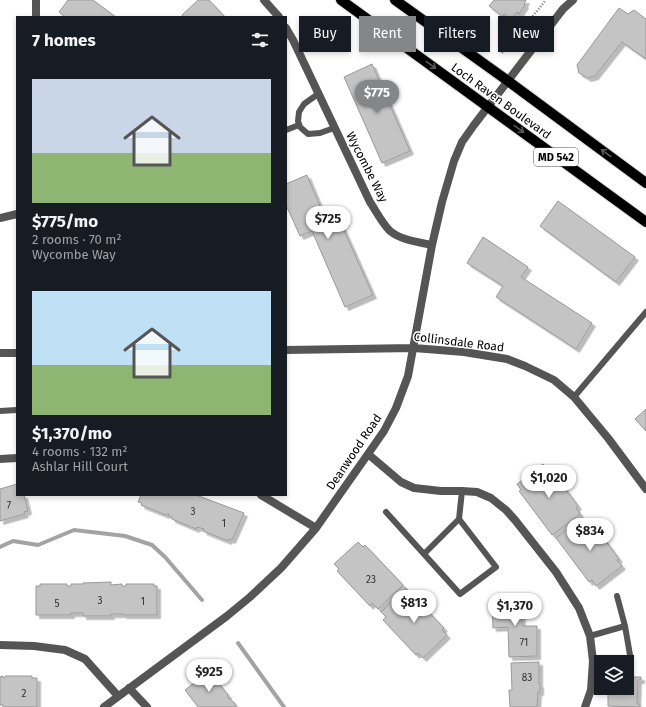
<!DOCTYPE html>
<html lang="en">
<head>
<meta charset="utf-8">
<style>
	body { margin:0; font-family:"Fira Sans",sans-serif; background:#20242c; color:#f1f3f6; height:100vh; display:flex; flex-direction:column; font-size:15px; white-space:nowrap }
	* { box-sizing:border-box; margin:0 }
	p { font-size:13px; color:#9ea1a6 }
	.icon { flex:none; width:22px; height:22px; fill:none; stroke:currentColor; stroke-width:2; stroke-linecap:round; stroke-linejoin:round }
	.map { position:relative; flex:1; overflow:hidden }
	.details { position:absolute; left:16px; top:16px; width:271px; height:480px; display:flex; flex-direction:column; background:#171b24; border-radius:0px; box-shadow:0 2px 6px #0003 }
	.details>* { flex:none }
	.guide { position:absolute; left:299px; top:16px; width:287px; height:36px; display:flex; gap:8px }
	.fabs { position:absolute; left:594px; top:655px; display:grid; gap:8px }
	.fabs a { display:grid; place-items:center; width:40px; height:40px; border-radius:0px; background:#171b24; box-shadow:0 2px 6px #0003; font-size:20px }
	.price { position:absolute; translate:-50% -34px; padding:0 9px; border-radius:14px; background:#fff; color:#222; font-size:13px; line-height:26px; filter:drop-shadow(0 1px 2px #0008) }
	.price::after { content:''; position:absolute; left:50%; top:24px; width:12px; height:9px; margin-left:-6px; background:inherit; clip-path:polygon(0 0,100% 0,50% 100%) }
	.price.on { background:#858687; color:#fff }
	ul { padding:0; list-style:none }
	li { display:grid; align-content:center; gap:8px; height:212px; padding:0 16px }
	li span { display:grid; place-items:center; height:124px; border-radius:0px; color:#555 }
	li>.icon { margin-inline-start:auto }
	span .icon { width:72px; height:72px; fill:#fffc; stroke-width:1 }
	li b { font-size:17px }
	h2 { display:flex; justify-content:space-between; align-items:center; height:48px; padding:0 16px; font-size:17px }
	.chip { padding:0 14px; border-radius:0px; background:#171b24; box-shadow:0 2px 6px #0003; font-size:14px; line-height:36px }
	.chip.on { background:#858687; color:#fff }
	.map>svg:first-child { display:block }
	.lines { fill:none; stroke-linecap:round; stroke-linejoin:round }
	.stream { stroke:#a3a3a3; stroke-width:4 }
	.building { fill:#c4c4c4; stroke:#999; filter:url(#shadow) }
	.primary-casing { stroke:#dbdbdb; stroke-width:12 }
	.path { stroke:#777; stroke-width:2.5; stroke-dasharray:1 2; stroke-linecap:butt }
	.service { stroke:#555; stroke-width:6 }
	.minor { stroke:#555; stroke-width:8 }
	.primary { stroke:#000; stroke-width:10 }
	.oneway { stroke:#595959 }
	.labels { text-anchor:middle; stroke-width:3; stroke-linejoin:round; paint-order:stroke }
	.number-label { font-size:10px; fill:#313131 }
	.shield { fill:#fff; stroke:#4c4c4c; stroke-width:1 }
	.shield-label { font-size:11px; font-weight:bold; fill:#000 }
	.street-label { font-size:12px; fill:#000; stroke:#fff }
</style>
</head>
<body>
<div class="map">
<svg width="646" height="707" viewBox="0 0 646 707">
	<defs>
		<filter id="shadow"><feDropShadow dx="3.5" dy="3.5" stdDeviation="0" flood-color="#0004"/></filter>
	</defs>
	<rect width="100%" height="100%" fill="#fff"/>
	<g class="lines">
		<path class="stream" d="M0,547L13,541L38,545L74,530L125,536L152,545L165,557L202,600
			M238,643L284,707"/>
	</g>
	<path class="building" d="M68,0H93L116,17H65L59,12Z
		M198,0H209L225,17H183L182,15Z
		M494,0H526L524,4L525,5L519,14L517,12L511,19L504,14L503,17L489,6Z
		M619,8L628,14L634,10L646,19V59L622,42L595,76L588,78L579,73L577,65Z
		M372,64L410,151L382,163L344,77Z
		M307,175L323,213L334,208L373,295L345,307L312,231L300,236L286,205V184Z
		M558,201L635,257L616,282L540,226Z
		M483,237L528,267L521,277L592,323L576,349L496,297L503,286L467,263Z
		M646,409V431L635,419Z
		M543,464L547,469L549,467L578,506L576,508L580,514L552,535L519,491L521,490L517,484Z
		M17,484V495H24L28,511L24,512L25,514L0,521V489Z
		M141,495H196L244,513L232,540L229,539L228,541L203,531L204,529L197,527L196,529L172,519V517L168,515L169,514H167L166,515L141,505L142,503L138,502Z
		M584,518L588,523L591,521L619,559L617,560L622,566L596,586L592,580L589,582L556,538Z
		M358,542L363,547L365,545L403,585L378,609L372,603L370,606L337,571L339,569L334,564Z
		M111,582V585L122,584V586H126V584H154V586H157V615H123V614H111V616H83V613H71V615H36V586H40V584H67V586H71V584H83V583Z
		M406,588L444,628L442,630L447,635L423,658L418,653L416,655L383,620L386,617L381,612Z
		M521,597L522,626H537V656L509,657L508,627L493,628L492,598Z
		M539,662V684H540V692H538L537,707H510L509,690H512L511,663Z
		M208,672L209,675L211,674L228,695L227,696L229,699L230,698L237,707H198L185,690Z
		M3,676V678H5V676H32V678H37V707H3V705H0V677Z
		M627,677H641V680H638L637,704H640V707L608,706V688H627Z"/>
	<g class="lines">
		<g class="primary-casing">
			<path id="primary" d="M341,0L646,222
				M395,0L508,81L646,183"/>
		</g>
		<path class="path" d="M502,53L546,0"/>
		<path class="service" d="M318,94L304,104L299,112L298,121L300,127L308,134L320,133L334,128
			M286,130L299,125
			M574,397L646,312
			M0,411L17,410
			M386,512L460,594L496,567L459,519
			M424,554L459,519L462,491
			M617,596L625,626L630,655
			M590,636L625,626"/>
		<path class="minor" d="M264,0L279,17
			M36,17V0
			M286,28L293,40L370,202C376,211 382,223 390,231C401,240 418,242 432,245
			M0,218L17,214
			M286,350L414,348L464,352L507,359L525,366L554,380L574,397L608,438L646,489
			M0,353H17
			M368,454L401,482L414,488L441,491H462L477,492L491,498L506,510L515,520L556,572L579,608L590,636L593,661L591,690L585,707
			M0,459L17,458
			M261,495L316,528
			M0,645L34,646L65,650L85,659L118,696
			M129,688L147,707
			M104,707L227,616L250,597L281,568L316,528L368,454L384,431L396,408L408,376L432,245L442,202L454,161L462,142L474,125L563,9L573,0"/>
		<use href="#primary" class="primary"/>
	</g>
	<defs><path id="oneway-shaft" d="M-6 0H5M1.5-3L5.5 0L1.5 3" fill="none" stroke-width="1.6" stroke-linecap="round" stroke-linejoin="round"/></defs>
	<g class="oneway">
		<use href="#oneway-shaft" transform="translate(431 65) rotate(36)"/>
		<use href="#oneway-shaft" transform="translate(519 129) rotate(36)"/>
		<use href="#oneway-shaft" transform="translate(606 153) rotate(-144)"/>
	</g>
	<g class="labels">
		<g class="number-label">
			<text x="9" y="509">7</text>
			<text x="193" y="515">3</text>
			<text x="224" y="527">1</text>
			<text x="371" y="583">23</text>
			<text x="100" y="604">3</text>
			<text x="143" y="605">1</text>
			<text x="57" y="607">5</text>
			<text x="524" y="646">71</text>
			<text x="527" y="681">83</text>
			<text x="24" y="697">2</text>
		</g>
		<rect class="shield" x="534" y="148" width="44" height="18" rx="3"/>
		<g class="shield-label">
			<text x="556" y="161">MD 542</text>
		</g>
		<g class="street-label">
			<text transform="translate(501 101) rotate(36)" y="4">Loch Raven Boulevard</text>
			<text transform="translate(367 167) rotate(63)" y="4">Wycombe Way</text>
			<text transform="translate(459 342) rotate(7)" y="4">Collinsdale Road</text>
			<text transform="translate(354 452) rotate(-56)" y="4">Deanwood Road</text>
		</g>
	</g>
</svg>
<div class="fabs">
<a><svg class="icon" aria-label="layers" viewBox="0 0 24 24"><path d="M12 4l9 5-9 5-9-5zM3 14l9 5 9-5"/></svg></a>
</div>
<b class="price on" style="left:377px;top:114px">$775</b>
<b class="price" style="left:328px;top:240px">$725</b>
<b class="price" style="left:549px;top:499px">$1,020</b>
<b class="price" style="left:590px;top:552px">$834</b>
<b class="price" style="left:414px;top:624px">$813</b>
<b class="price" style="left:515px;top:627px">$1,370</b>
<b class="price" style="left:209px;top:693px">$925</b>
<div class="guide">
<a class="chip">Buy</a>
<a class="chip on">Rent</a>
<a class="chip">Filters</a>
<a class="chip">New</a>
</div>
<section class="details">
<h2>7 homes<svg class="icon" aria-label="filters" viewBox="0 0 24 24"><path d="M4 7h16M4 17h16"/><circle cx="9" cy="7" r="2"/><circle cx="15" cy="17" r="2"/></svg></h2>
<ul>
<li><span style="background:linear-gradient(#c9d6e8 60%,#8fb573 0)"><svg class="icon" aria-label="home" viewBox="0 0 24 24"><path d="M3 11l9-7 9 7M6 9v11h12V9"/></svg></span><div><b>$775/mo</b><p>2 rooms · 70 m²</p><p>Wycombe Way</p></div></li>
<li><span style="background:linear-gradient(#bfe0f5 60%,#8fb573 0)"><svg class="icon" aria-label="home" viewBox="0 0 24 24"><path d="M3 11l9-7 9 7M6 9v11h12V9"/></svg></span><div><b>$1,370/mo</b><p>4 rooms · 132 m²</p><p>Ashlar Hill Court</p></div></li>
</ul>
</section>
</div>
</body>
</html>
